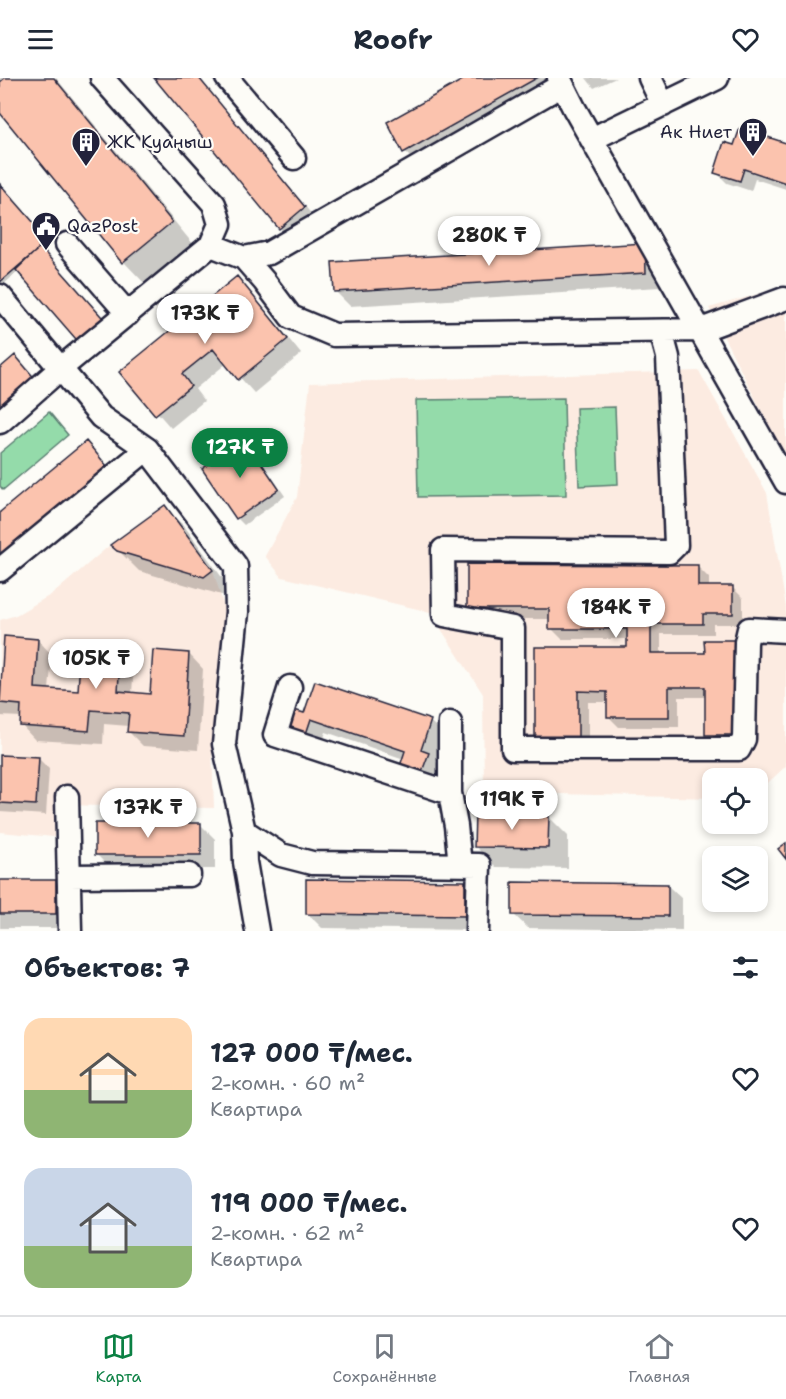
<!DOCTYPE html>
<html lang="ru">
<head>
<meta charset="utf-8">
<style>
	body { margin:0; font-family:"Shantell Sans",sans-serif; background:#f2f2f3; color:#1f2937; height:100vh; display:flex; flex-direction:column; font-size:22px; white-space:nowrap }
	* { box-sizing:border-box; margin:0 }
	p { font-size:20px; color:#747a83 }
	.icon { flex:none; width:33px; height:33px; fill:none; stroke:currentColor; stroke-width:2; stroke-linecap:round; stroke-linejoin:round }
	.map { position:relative; height:853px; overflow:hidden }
	.sheet { display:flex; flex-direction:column; background:#fff; flex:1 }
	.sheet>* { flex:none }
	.fabs { position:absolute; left:702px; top:690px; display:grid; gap:12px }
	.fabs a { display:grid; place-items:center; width:66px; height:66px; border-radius:12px; background:#fff; box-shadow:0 3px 9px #0003; font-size:30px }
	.price { position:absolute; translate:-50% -51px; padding:0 14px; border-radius:21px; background:#fff; color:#222; font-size:20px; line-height:39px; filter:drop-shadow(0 2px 3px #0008) }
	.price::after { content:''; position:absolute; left:50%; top:36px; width:18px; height:14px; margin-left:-9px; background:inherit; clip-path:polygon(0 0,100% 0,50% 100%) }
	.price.on { background:#0b8043; color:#fff }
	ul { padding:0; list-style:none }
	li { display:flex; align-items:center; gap:18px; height:150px; padding:0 24px }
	li span { display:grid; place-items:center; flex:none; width:168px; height:120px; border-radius:18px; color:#555 }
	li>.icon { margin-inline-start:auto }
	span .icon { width:72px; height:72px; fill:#fffc; stroke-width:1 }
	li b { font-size:26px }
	h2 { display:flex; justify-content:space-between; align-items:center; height:72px; padding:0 24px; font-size:26px }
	header { display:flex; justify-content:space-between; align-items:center; height:78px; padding:0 24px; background:#fff; font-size:27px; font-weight:700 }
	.tab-bar { display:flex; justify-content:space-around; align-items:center; height:84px; border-top:2px solid #e0e1e3; background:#fff; font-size:16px; color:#747a83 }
	.tab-bar a { display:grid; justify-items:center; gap:3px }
	.tab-bar .on { color:#0b8043 }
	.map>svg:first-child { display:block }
	.built { fill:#fcebe1 }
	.green { fill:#94dbaa; stroke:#5b7e72; stroke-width:1.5 }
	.shadow { fill:#0003 }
	.building { fill:#fbc3ae; stroke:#22223b; stroke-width:1.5 }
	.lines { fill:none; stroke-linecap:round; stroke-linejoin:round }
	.minor-casing { stroke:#22223b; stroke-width:27 }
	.minor { stroke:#fdfcf7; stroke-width:22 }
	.labels { text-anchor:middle; stroke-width:4.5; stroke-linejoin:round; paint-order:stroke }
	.poi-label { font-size:18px; fill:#22223b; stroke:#fdfcf7; text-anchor:start }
</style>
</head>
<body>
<header><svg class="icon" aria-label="menu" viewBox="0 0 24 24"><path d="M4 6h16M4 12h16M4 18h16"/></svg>Roofr<svg class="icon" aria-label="heart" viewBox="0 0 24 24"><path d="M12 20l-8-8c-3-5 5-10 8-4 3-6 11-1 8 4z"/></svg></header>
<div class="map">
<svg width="786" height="853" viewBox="0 0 786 853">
	<rect width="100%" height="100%" fill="#fdfcf7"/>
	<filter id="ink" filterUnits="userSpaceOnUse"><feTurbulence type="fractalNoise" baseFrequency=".0167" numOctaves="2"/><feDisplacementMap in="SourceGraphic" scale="12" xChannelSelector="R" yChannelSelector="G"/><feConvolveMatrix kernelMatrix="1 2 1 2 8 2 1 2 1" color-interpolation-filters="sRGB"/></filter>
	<g filter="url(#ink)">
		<path class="built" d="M786,208V381L709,230Z
			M699,293L767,415L786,529V688L758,714V700H712V720L484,714L483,616L430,534L282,499L265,478L297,419L310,305Z
			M110,467L117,473L203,499L213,492L225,532L212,668L214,730L55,727L54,759L0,754V542L16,537L54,515Z"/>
		<path class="green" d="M564,320L566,417L418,419L416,322Z
			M615,329L618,406L579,408L576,330Z
			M49,334L68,357L3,412L0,408V375Z"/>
		<path class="shadow" d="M0,0H56L198,172L150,211L124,184L0,33Z
			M156,0H199L318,144L294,164L280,150Z
			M469,0H549L556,11L419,88L405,74Z
			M586,0H616L594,10Z
			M786,67V111L755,101L751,113L727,105L716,94L735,69Z
			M0,107L51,165L4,206L0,202Z
			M644,166L658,181L660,209L350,228L336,214Z
			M236,200L251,214L301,276L254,315L227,285L195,311L204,323L171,350L122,294Z
			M15,279L49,317L0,358V292Z
			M245,363L252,370L285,418L244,447L237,440Z
			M85,365L120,403L0,497V436Z
			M164,429L185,449L232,513L225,518L139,493L113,467Z
			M698,489L709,500V509H732L743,520V546H713V556H661V576H706L748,667H717L707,656V619H679V649H619L608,638V624H588V672H547L536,570L629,571V561H562L551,550V541H479L468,530Z
			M38,562L52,577L49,612L79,614L120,570L134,584L132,616L152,617L189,576L203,591L198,672L143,668L129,654V648L104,646L103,666L35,662L21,647L22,639L0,638V606H3Z
			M305,637L430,643L445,658L436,684L442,690L436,709L404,681L326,654L320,672L300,666Z
			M0,679L38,680L49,691L46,737L0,734Z
			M548,738L568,758V790L496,789L476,769Z
			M201,747L215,761V791H111L97,777Z
			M0,804H55L70,818L69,850H0Z
			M465,805L479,819V852L322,850L308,836Z
			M667,807L682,821V852L528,850L513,836Z"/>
		<path class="building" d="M5,0H54L172,144L122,185L0,35V4Z
			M154,0H199L305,129L279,151Z
			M466,0H537L403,75L387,44Z
			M740,50L786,65V105L744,91L740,103L714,95L724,64L734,67Z
			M0,106L49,162L0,204Z
			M645,165L646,195L334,214L332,184Z
			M40,169L108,246L82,268L16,192Z
			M237,198L288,261L238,302L213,271L182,296L191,308L155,337L119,294Z
			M15,277L36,302L0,332V290Z
			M245,361L279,411L236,441L202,391Z
			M86,363L107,388L0,477V434Z
			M165,427L213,492L204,499L117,473L110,467Z
			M467,486L698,487V508H733V536H703V546H651V575H705L704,562H738L737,657H705V609H669V639H607V614L578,613V662H535V569H627V551H549V531H467Z
			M4,558L38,561L35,610L78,613L81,565L121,568L118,613L150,616L153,572L189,575L184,658L127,654L129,635L91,632L89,653L20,648L21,627L0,625Z
			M315,603L431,642L421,672L429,675L421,696L400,688L405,673L311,641L305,659L284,652L291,631L304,635Z
			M0,677L39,679L36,727L0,725Z
			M475,736L549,737L548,770L474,769Z
			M95,745H201V777H95Z
			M786,765V781L778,771Z
			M306,801L465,803V838L306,836Z
			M0,802H56V836H0Z
			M512,804L668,806V838L512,837Z"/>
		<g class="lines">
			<g class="minor-casing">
				<path id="minor" d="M227,0L294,80
					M559,0L574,30L786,404
					M650,0L663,27
					M592,61L717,0
					M67,166L128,236
					M211,167L244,180L269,175L562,7
					M244,180L264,203L291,239L334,257L701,252L784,221
					M0,218L101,339L147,371L236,488L237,534L224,666L244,753L245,784L257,853
					M661,253L668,279L676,467L669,474L443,472L444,537L513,550V671H739L744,661L746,564L749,551L786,553
					M0,344L61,290L211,167L220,146L214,126L102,0
					M0,492L147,371
					M290,609L275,657L450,715L456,748L460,787
					M450,645V715
					M67,719L70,853
					M244,753L281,777L312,785L479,787L477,853
					M69,798L189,797"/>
			</g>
			<use href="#minor" class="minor"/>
		</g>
	</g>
	<defs>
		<g id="building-pin" transform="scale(1.5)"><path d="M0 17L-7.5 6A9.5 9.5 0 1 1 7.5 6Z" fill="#22223b" stroke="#fdfcf7"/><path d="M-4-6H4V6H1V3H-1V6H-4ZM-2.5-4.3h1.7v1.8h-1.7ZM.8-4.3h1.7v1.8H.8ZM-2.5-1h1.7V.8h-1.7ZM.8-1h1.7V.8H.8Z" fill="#fff"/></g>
		<g id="civic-pin" transform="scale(1.5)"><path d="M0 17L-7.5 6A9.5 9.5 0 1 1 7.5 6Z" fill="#22223b" stroke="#fdfcf7"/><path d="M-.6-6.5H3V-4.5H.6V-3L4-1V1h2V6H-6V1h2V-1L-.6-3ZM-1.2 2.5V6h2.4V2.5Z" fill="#fff"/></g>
	</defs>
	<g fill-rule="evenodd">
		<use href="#building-pin" x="753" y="54"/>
		<use href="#building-pin" x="86" y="64"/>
		<use href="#civic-pin" x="46" y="148"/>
	</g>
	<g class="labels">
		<g class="poi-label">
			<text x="732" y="60" text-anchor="end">Ак Ниет</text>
			<text x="107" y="70">ЖК Куаныш</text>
			<text x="67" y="154">QazPost</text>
		</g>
	</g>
</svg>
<div class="fabs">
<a><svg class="icon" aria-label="locate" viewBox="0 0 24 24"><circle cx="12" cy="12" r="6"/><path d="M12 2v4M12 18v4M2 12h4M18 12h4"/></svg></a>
<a><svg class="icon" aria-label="layers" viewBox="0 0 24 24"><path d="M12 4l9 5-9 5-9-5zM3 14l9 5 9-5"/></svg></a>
</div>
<b class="price" style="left:489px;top:189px">280K ₸</b>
<b class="price" style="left:205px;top:267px">173K ₸</b>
<b class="price on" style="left:240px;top:401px">127K ₸</b>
<b class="price" style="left:616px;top:561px">184K ₸</b>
<b class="price" style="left:96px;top:612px">105K ₸</b>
<b class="price" style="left:512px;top:753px">119K ₸</b>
<b class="price" style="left:148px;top:761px">137K ₸</b>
</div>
<section class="sheet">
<h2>Объектов: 7<svg class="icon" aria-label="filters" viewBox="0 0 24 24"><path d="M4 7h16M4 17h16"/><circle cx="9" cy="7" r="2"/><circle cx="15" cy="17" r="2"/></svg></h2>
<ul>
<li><span style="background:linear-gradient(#ffd9b3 60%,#8fb573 0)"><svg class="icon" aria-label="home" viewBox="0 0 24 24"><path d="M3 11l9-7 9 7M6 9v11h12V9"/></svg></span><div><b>127 000 ₸/мес.</b><p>2-комн. · 60 m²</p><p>Квартира</p></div><svg class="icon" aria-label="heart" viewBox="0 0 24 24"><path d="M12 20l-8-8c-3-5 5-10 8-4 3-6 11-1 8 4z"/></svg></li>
<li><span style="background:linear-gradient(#c9d6e8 65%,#8fb573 0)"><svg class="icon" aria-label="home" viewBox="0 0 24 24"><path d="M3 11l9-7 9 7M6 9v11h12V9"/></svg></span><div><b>119 000 ₸/мес.</b><p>2-комн. · 62 m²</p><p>Квартира</p></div><svg class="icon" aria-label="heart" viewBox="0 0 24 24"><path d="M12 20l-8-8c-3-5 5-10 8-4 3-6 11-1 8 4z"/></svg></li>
</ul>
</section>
<nav class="tab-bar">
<a class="on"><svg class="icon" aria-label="map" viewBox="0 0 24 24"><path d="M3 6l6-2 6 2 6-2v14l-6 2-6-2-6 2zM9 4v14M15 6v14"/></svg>Карта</a>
<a><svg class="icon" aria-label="saved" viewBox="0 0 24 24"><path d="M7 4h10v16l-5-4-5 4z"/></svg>Сохранённые</a>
<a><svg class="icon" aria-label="home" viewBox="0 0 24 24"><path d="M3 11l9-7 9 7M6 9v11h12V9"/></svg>Главная</a>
</nav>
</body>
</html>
